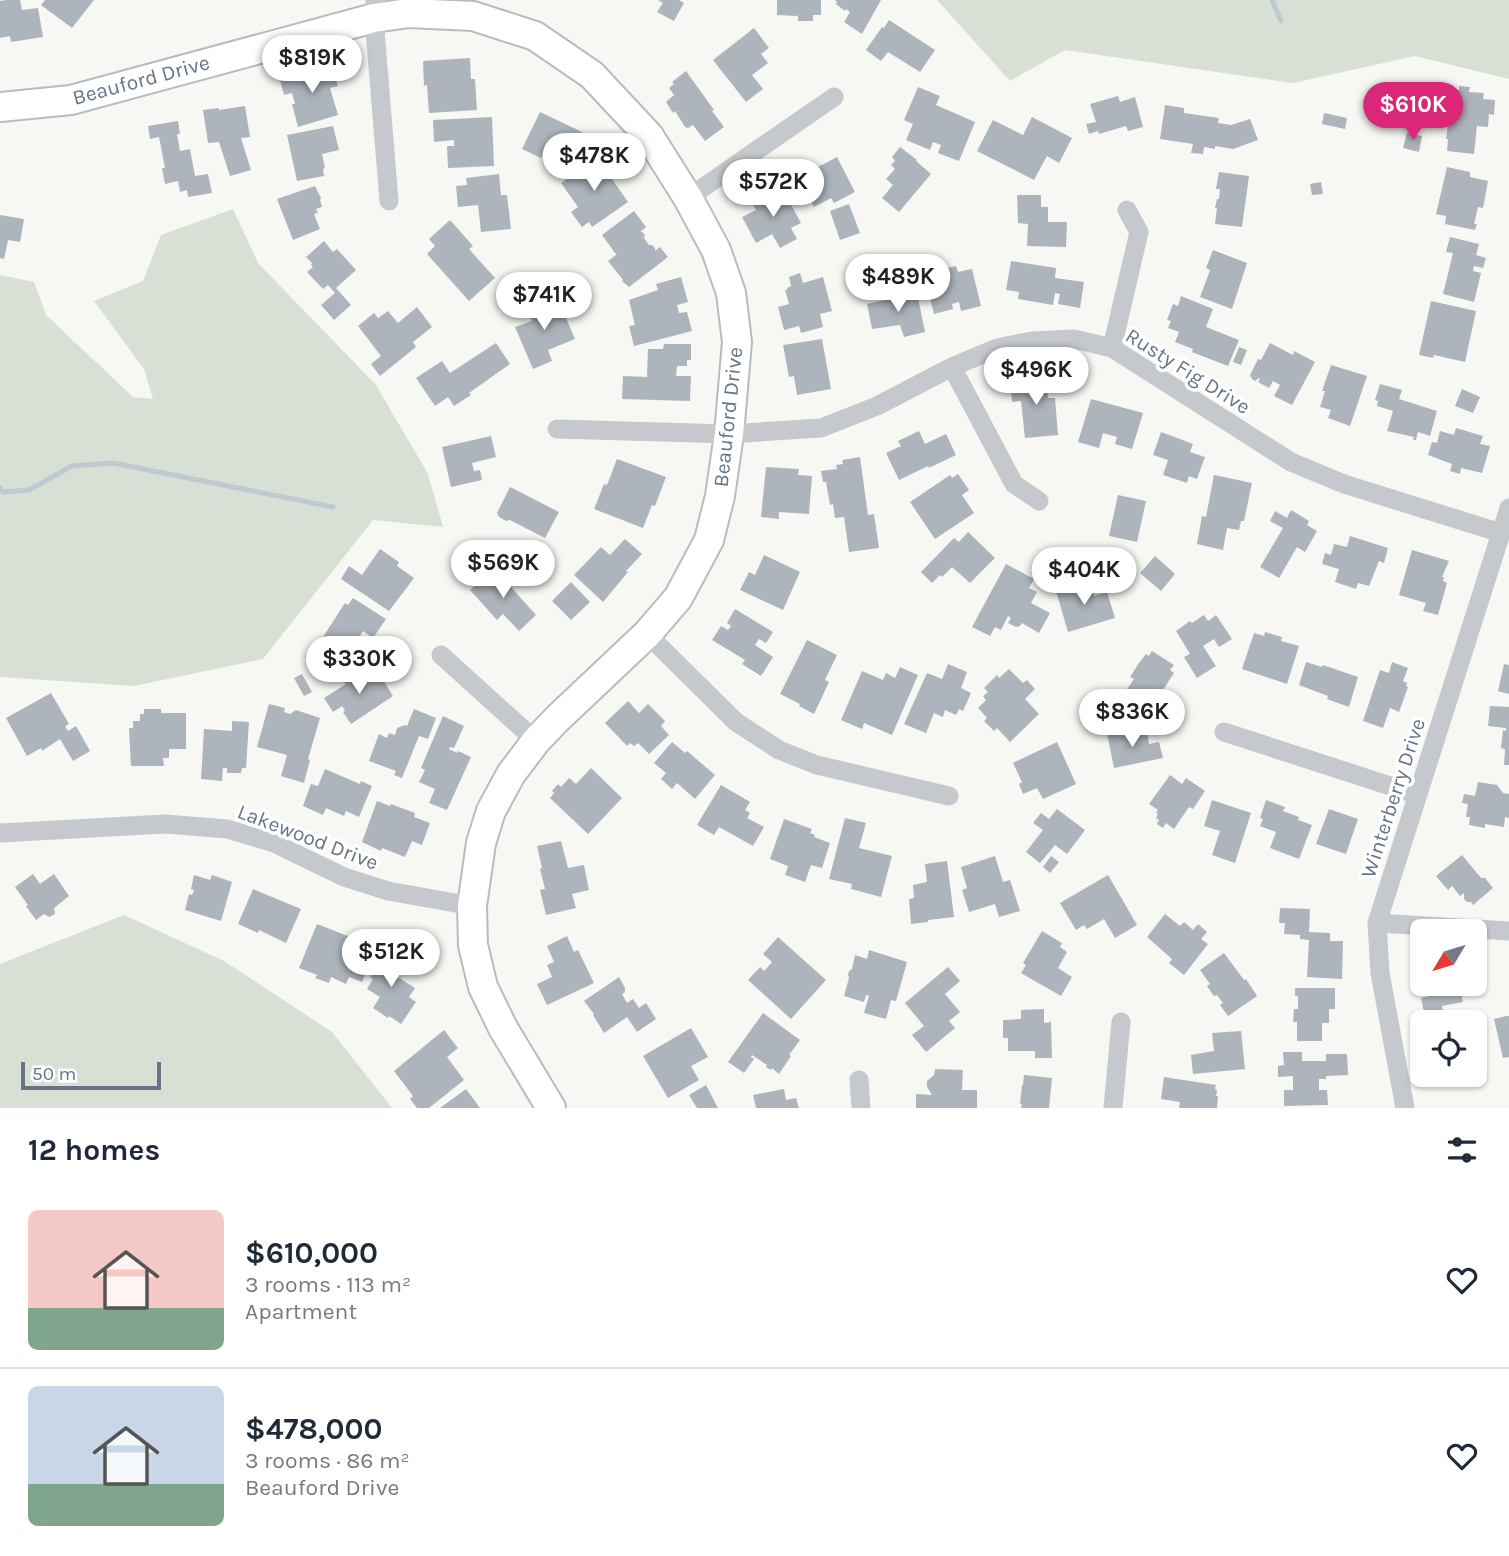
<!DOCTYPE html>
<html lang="en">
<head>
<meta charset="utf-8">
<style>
	body { margin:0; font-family:Karla,sans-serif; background:#f2f2f3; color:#1f2937; height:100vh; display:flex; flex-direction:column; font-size:26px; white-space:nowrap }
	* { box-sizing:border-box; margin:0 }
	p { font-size:23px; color:#747a83 }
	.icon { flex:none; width:38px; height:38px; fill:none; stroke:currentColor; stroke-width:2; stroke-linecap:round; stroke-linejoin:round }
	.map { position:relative; height:1108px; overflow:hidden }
	.side { display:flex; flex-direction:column; background:#fff; flex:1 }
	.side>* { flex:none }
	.needle { width:46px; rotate:232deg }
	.buttons { position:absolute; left:1410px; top:919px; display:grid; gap:14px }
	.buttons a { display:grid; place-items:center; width:77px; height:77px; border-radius:10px; background:#fff; box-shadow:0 2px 5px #0004; font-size:35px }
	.scale { position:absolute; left:21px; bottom:18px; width:140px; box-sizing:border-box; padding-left:7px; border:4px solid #667586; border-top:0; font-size:19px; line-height:24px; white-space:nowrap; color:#667586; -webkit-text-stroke:5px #fff; paint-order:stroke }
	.price { position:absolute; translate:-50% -60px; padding:0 16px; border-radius:24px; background:#fff; color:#222; font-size:23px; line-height:46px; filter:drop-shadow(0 2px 4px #0008) }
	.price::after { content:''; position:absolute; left:50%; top:42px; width:21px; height:16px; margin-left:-10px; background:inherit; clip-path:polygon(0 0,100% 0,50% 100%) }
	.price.active { background:#db2777; color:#fff }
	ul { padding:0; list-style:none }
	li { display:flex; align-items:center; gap:21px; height:175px; padding:0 28px }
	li+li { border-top:2px solid #e0e1e3 }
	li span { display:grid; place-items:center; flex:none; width:196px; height:140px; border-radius:10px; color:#555 }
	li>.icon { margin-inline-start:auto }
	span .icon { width:84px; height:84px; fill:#fffc; stroke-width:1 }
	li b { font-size:30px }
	h2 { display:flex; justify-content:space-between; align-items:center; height:84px; padding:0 28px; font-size:30px }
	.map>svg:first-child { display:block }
	.green { fill:#d8dfd5 }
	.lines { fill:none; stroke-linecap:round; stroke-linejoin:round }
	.stream { stroke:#c0c9cf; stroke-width:5 }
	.building { fill:#adb4bb }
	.secondary-casing { stroke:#b7bcc1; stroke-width:32 }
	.street { stroke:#c5c8cc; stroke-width:19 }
	.secondary { stroke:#fff; stroke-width:28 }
	.labels { text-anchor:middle; stroke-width:7; stroke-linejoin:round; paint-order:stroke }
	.street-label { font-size:21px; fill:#667586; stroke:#fff }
</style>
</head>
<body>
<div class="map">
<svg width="1509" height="1108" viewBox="0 0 1509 1108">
	<rect width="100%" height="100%" fill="#f7f8f4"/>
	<path class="green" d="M937,0H1509V79L1415,56L1293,83L1065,50L1010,81Z
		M233,209L258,263L376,385L428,474L443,527L373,520L263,659L134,686L0,677V275L34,282L46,315L133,397L153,399L144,369L94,301L143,281L161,235Z
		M124,915L224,961L332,1032L392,1108H0V964Z"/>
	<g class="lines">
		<path class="stream" d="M1272,0L1281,21
			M0,488L3,492L29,490L72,466L113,463L333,507"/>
	</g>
	<path class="building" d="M6,0H20L22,10L38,8L43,37L11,42L10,36L0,38V1Z
		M45,0H94L72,28L41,5Z
		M658,0H679L684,3L674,21L657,12L663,3Z
		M777,0H821V15H813V21H798V16L777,15Z
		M835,0H881L862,34L844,22L850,12L846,9L845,11L836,4L837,2Z
		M889,20L935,50L920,72L888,52L881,61L866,50L882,27L884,28Z
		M754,28L769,48L761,54L768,63L752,75L763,89L746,102L713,60Z
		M470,58L471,79H475L477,110L429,113L427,85L424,86L423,61Z
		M331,64L338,86L330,88L338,115L298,127L292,104H295L292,93L284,95L280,80Z
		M686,71L714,110L712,111L724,127L705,141L693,125L688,128L685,127L675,111L673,113L666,102L674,95L669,88L674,84L672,82Z
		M1459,86L1470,87L1469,92L1484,93L1483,99L1495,100L1494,115L1489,114L1488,127L1477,126L1474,154L1447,151L1448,139H1446L1451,103H1444L1445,88L1459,90Z
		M918,87L940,96L936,105L975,122L959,161L938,153L941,145L933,142L930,150L906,140L913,124L904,120Z
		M1118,96L1120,102L1135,97L1143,127L1128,131L1126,126L1099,134L1098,131L1089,134L1086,124L1096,122L1090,104Z
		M1165,105L1184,108V113L1219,118L1218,123L1231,125L1250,119L1258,140L1233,149L1215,146V149L1204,147L1203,154L1191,153L1193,144L1160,139Z
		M245,106L250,137L241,138L251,170L230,176L219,142L208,143L203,110L219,108V110Z
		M540,112L582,132L566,167L542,156L541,158L522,149Z
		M1324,113L1347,118L1345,129L1322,124Z
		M492,117L494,166L448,168L447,146H454V140L434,142L433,120Z
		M1032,117L1072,138L1059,163L1047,156L1034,180L977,151L993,120L1023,135Z
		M178,121L180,134H177L180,151L190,149L195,176L208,174L212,193L188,197L187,190L180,192L178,181L165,184L162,168H165L159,137L150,139L148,126Z
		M333,126L339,150L322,154L325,168L323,169L324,176L297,181L287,135Z
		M1407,133L1422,136L1419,152L1403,148Z
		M900,147L917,160L916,161L931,174L899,212L882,198L893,185L886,179L895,169L891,165L895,161L892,157Z
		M600,156L613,174L610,176L628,202L592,227L589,222L582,227L571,212L578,207L561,183Z
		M837,157L855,192L834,203L831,198L814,207L799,177Z
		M1447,167L1470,172V177L1488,181L1483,208L1478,207L1474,224H1477L1475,230L1445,224L1446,216L1436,214Z
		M1219,172L1249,176L1242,227L1215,224L1217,208H1215L1217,199H1219L1220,189H1216Z
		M499,174L501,195H507L511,229L481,232L478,205L458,207L456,186L467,185L466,178Z
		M1321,182L1323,194L1312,195L1310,184Z
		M315,186L321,198L320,200L322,207L316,209L318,213L314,214L320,229L293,240L277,199Z
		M782,188L801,223L791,228L797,239L780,248L772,234L756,243L742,217L756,210L752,203L754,198L758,197L761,200Z
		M1017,195H1041V207H1048V222H1067L1066,247L1027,246L1028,224L1018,223Z
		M849,204L860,233L840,240L830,211Z
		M634,211L646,227L640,232H642L645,235L644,238L649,245H652L655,248V251L660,247L668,257L629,287L622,281L623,280L608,261L617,254L615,253L602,235Z
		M0,215L24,219L20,242L8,240L4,259L0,258Z
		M450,220L473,246L469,249L495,278L469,301L427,254L435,246L429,239Z
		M1450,237L1479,244L1476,255L1486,258L1483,268L1474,266L1473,271L1481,273L1474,302L1443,294L1453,253L1446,252Z
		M324,241L333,252L337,249L356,270L336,288L351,305L334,320L321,305L335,293L328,285L323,289L307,272L313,267L311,265L312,263L306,257Z
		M1213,250L1247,263L1232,309L1200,297L1210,270L1206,268Z
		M1011,261L1056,268L1055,278L1084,282L1080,308L1058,304L1060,294L1055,293L1053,305L1018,299L1019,292L1006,290Z
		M956,266L958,272L972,269L981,306L961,311L959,302L952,304L953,309L934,314L925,278L937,275L936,271Z
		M800,273L803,283L823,277L832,311L820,314L823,327L801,333L799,326L784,330L778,307L789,304L785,290H787V288L791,286L789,277Z
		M681,277L688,302L677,305L679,313L687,312L692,331L634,346L629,326L635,325L629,300L658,290L656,284Z
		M917,293L925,332L904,337L900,325L872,329L867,304Z
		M1181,296L1213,309L1206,327L1239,340L1228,366L1192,352L1193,349L1175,342L1179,332L1168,328L1171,321L1167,320L1173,304L1178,306Z
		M550,298L556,312L562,309L575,339L548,350L552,361L533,369L515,327L532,321L526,308Z
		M1431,301L1476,311L1465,362L1434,355L1433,358L1419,355Z
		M417,307L432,327L413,342L416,347L380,376L371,364L381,356L358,326L374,313L378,318L388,311L398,323Z
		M822,339L831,389L797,395L794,376L789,377L783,345Z
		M496,343L510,364L469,393L471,395L454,406L448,397L435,406L416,378L442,361L450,373Z
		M1270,343L1293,355L1294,351L1315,362L1292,405L1274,396L1280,385L1273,381L1269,388L1258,382L1260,379L1259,378L1255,381L1252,379L1250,375L1258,359L1261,360Z
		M664,344H691V360H687V366H677L676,376H691L690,401L622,399L623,376L647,377L648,349H663Z
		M1239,347L1247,350L1241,365L1233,362Z
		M1331,365L1367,376L1350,426L1328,418L1331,410L1320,407L1325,391H1322Z
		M1046,376L1048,398H1055L1058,435L1025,438L1021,401L1012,402L1010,380Z
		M1380,384L1402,390L1399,399L1437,411L1430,436L1418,432L1416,440H1413L1414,437L1387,431L1393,411L1377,406L1378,401L1375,400Z
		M1462,389L1480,397L1473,413L1455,406Z
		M1091,399L1143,413L1132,449L1115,444L1117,437L1103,433L1099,448L1078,442Z
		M1456,428L1483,436L1480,444L1490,446L1482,473L1461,468L1460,474L1450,471L1452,464L1428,455L1432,442L1437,443L1440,431L1454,435Z
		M919,431L925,444L946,434L956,455L929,468L928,466L899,480L886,453L901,446L898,441Z
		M1161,432L1193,444L1190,452L1205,457L1197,479L1189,476L1187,483L1163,475L1168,460L1153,455Z
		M491,436L496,457L472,463L474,471L480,470L482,480L451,487L442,447Z
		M860,457L868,515L874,514L879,548L849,552L844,517L835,518L833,504L830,505L826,482H823L821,471L837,469L836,465L843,464L842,460Z
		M617,459L666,477L655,506L652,505L643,528L594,509L604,484L607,485Z
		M766,467L799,469L798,475L812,476L809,514L779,512V519L761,517Z
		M958,474L969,490L962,495L974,513L935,539L910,502L950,475L952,478Z
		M1214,475L1252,483L1244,521H1241L1239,530L1227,528L1223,550L1197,544L1202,516L1206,517Z
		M510,487L559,512L545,538L510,520L506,521L499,517L497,513Z
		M1118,495L1146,501L1137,542L1109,536Z
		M1291,510L1309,521L1307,525L1317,531L1305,552L1297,547L1279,578L1260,567L1283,528L1270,521L1275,511L1287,518Z
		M968,532L995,558L970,583L952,567L942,577L940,575L932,583L921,572L954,538L959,542Z
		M1350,536L1388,548L1384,563L1379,561L1369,586L1358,583L1356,589L1335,582L1339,569L1322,564L1325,553L1331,555L1334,544L1347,547Z
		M625,539L642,554L626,571L628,572L603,602L574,575L601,547L610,555Z
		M380,549L399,562L397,566L414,578L389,611L341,579L349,566L362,575Z
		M1412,550L1449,561L1442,577H1444L1443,581L1447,583L1438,615L1423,611L1426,603L1399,595Z
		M764,555L800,572L783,610L740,590L749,572L755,575Z
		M1155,556L1175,574L1161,591L1140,573Z
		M1006,564L1034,579L1029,588L1037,592L1031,603L1050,613L1039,633L1022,623L1020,626L1016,627L1008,623L1011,618L1008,616L1001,630L995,627L990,636L972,627Z
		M494,568L536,615L519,631L503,614L497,620L470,590Z
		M1089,581L1094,596L1107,592L1115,618L1068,632L1056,591Z
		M571,582L590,602L571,620L552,601Z
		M353,598L386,619L373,638L363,631L347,656L321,640L345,603L348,605Z
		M735,609L773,632L766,643L759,639L755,645L773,657L761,676L742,664L745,660L712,640L721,626L728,630L731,626L727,623Z
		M1204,615L1208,621L1216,615L1232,639L1219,647L1214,639L1203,646L1216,666L1197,678L1184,657L1190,654L1176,631L1190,621L1192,623Z
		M1265,632L1282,637L1281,641L1299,646L1287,684L1242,669L1254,633L1264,636Z
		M807,640L837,655L825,680L829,682L814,714L799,706L800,704L780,694Z
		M313,643L322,647L314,661L305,657Z
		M1152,651L1174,665L1170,670L1174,673L1149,711L1123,695L1134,679L1130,677L1139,663L1146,654L1149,656Z
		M1306,662L1322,667L1323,665L1358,677L1349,707L1327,699L1328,696L1299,685Z
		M1392,662L1408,668L1403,681L1407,683L1406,686L1408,687L1399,712L1390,708L1383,728L1363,721L1380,670L1389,673Z
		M948,664L967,672L961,688L971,693L963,711L959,709L956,715L945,710L943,717L934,713L926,733L904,724L927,673L942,679Z
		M1504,664L1509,665V694L1498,691Z
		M900,667L918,675L892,735L864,723L862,729L841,720L862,671L883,680L886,673L895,678Z
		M1009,669L1023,683L1027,680L1035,689L1025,699L1039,714L1010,742L997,728L994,731L984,721L987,718L978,708L986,700L983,696L988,692L984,688L997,675L999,678Z
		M366,670L372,678L376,675L380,682L383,680L393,696L351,724L343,712L345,711L342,706L333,712L324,698L346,684L344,682Z
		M302,674L312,692L304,696L294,678Z
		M51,693L69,724L65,726L68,731L76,726L90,751L73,761L60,739L42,751L41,748L27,756L6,718Z
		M628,701L639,713L648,704L665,721L661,726L669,735L649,754L638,743L634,746L630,743L627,746L605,723Z
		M269,704L285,708L284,712L290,714L296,710L320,718L308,759L310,760L304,783L281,776L287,755L257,747Z
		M1490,706L1509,707V765H1504L1505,749L1501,748L1503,730L1506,731V728L1488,726Z
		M144,709H161V713H186V749H169V758H163L164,766H131L129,728H133V721H140V714H144Z
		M414,709L436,718L428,739L419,736L402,778L394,775L396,771L369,761L379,734L387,738L389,733L395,735L397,728L405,725L407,726Z
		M443,716L464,726L454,748L450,747L449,749L457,753L458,751L471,757L447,810L429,803L435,789L419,782L425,770L421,768Z
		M232,721L249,722L246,768H242L241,773H227V768H223L222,781L201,779L204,729L232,731Z
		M1125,729L1126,736L1147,731L1149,744L1159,742L1163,758L1114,768L1107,733Z
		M672,742L685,753L687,751L715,775L695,799L677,783L672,789L661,779L666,773L654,763Z
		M1057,742L1076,784L1043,799L1037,788L1023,794L1019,784L1022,782L1013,763Z
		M591,768L622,798L588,834L550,798L554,793L552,791L558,784L561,787L569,778L576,784Z
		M325,769L360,784L361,781L372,786L359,817L346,811L344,816L326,808L323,815L303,806L311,784L318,786Z
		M1170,775L1182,784L1186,778L1205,791L1193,809L1189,807L1174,829L1166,823L1163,828L1157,824L1159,820L1156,818L1158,814L1156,813L1158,810L1149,804Z
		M1478,782L1497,785L1503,793L1509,794V818L1505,817L1504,827L1485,824V828L1469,825L1470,817H1466L1468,804L1462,803L1464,794L1475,796Z
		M721,785L750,802L745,810L750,813L747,818L764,827L753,846L719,827L714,835L697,825Z
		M1212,800L1251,813L1235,863L1212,855L1220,831L1204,826Z
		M1266,800L1285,807L1283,811L1299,817L1298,820L1312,825L1299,859L1270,848L1276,832L1260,826L1263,819L1260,818Z
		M377,801L390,806L391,804L415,813L414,817L430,823L422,845L412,841L405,857L382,848L381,851L362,842Z
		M1057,809L1085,830L1067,854L1055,845L1040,863L1026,852L1043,830L1033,823L1041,813L1049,819Z
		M1329,809L1358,819L1346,854L1316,844Z
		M845,818L866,823L859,848L892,856L881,897L851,889L852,884L829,879Z
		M784,819L812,829L810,833L815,835L814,837L830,843L822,868L811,865L805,882L785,875L788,866L770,859Z
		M561,841L568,868L584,865L589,890L572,894L576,908L546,915L540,890L545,889L540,869L542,868L537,846Z
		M1462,855L1481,878H1485L1493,888L1473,905L1471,902H1467L1464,899V893L1460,896L1452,886L1448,890L1436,876Z
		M995,856L1003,882L1010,880L1020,911L999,917L995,904L969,912L962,890L967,888L961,867Z
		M1051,856L1059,862L1050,873L1043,867Z
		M947,861L954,917L928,920V922L911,924L909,899L914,898L913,885L927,882L925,864Z
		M33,874L40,884L54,874L69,896L54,908L55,914L49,917L44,914L36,920L26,906L28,905L15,887Z
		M194,875L210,880L212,875L232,882L221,921L185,910L189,894L192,895L194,890L191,889Z
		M1108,875L1137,925L1115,938L1104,919L1087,929L1084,925L1076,930L1060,903Z
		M253,889L301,909L286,943L259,930L258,933L238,924Z
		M1280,908L1310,909L1309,932L1330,933V941H1343L1342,979L1307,977L1309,940L1300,939V935L1284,934L1285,923H1279Z
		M1165,914L1180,926L1184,922L1193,930L1198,924L1207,932L1201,939L1208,944L1184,975L1169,963L1172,959L1147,937Z
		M317,924L353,938L350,946H352L355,939L376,947L362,982L349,977L346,984L331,977L329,983L315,978L317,975L299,968Z
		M1042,931L1062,943L1060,947L1067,952L1058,968L1072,977L1061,996L1021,973L1026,965L1023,963Z
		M567,936L574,952L578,950L594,983L547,1005L537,984L552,977L547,965L554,962L547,946Z
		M778,937L826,980L791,1019L748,980L760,967L764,971L772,962L763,954Z
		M869,950L907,962L896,1001L891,1000L886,1019L864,1013L869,996L866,995L864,1002L844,996L849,978L848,975L849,971L852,969L855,955L867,959Z
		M387,951L405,962L396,976L415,988L409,997L416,1002L401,1024L389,1016L388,1018L373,1008L380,997L367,989L373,979L370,977Z
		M1224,953L1244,980L1246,979L1257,996L1228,1016L1220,1005L1223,1003L1217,995L1214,996L1207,986L1210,984L1200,970Z
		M948,967L960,981L945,994L960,1012L949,1021L955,1028L926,1052L912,1035L924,1026L905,1003Z
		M619,977L625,988V992L622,994L627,1003L633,999L639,1008L646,1003L656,1019L637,1032L627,1017L604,1033L593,1015L594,1014L584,1001Z
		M1435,984H1459L1463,1002L1442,1006L1445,1022H1426L1421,998L1438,994Z
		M1295,988H1335V1009H1329V1023H1322V1041H1297V1022H1293L1294,1009H1298V996H1295Z
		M1044,1009V1023L1051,1022L1052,1058H1035V1051H1008V1038H1003V1020L1021,1019V1010Z
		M763,1013L800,1040L789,1055L791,1056L779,1074L772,1068L771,1070L766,1067L767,1065L752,1055L751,1057L754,1059L744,1073L728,1062Z
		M1506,1016H1509V1057L1503,1058L1494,1019Z
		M691,1028L708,1057L691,1066L699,1080L668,1098L643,1056Z
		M444,1030L458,1048L447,1057L464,1080L429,1108H417L410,1099L413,1096L394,1071Z
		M1241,1031L1245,1069L1193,1074L1191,1055L1214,1051L1212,1033Z
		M1283,1052H1302V1061H1326V1054H1347L1348,1075L1326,1076V1079H1319V1090H1327L1328,1105L1284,1106V1090H1293V1076L1278,1077V1066L1284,1065Z
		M935,1069L963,1070L962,1090H977V1108H916V1094L932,1095L927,1087V1081L934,1075Z
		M1024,1075L1052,1078L1049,1108H1021L1022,1104H1020L1022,1085H1023Z
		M1164,1077L1216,1085L1215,1089L1217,1090L1216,1096H1218L1217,1108H1179L1180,1102L1161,1099Z
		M706,1085L718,1108H697L689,1095Z
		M466,1089L480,1108H440Z
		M784,1089L786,1100L796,1098L799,1108H756L753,1095Z"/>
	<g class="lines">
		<g class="secondary-casing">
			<path id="secondary" d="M0,107L71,100L374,18L409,13L473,16L535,36L592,75L649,136L688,198L716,250L731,293L737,342L729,434L720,496L709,540L678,598L647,634L557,719L536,741L511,774L491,811L481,843L472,906L473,945L483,987L503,1028L551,1108"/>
		</g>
		<path class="street" d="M375,0L374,18L389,201
			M688,198L834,97
			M1112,348L1139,232L1127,210
			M952,367L1014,484L1039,501
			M557,429L729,434L821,428L877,406L952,367L997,348L1032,341L1074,339L1112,348L1291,462L1344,484L1501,533
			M647,634L736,722L779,750L817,765L949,796
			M441,655L536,741
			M1224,732L1418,795
			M0,833L165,824L227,829L274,843L344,877L388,891L472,906
			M1377,923L1509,931
			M859,1080L861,1108
			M1113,1108L1121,1022
			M1405,1108L1380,973L1377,923L1509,508"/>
		<use href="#secondary" class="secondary"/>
	</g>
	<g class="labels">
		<g class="street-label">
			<text transform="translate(141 80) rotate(-15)" y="7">Beauford Drive</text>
			<text transform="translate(1188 371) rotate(32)" y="7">Rusty Fig Drive</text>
			<text transform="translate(728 417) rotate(-84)" y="7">Beauford Drive</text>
			<text transform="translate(1393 798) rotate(-72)" y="7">Winterberry Drive</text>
			<text transform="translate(308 837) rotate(21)" y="7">Lakewood Drive</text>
		</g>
	</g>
</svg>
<div class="buttons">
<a><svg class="needle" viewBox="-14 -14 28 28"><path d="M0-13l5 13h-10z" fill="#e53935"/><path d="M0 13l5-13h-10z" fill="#747a83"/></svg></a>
<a><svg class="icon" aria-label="locate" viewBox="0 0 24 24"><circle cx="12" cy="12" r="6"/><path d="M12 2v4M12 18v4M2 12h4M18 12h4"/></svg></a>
</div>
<div class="scale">50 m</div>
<b class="price" style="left:312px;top:95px">$819K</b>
<b class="price active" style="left:1413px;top:142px">$610K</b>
<b class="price" style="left:594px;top:193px">$478K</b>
<b class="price" style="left:773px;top:219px">$572K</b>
<b class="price" style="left:898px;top:314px">$489K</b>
<b class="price" style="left:544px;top:332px">$741K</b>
<b class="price" style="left:1036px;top:407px">$496K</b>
<b class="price" style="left:503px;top:600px">$569K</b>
<b class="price" style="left:1084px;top:607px">$404K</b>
<b class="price" style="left:359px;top:696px">$330K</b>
<b class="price" style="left:1132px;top:749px">$836K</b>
<b class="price" style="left:391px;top:989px">$512K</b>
</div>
<section class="side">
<h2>12 homes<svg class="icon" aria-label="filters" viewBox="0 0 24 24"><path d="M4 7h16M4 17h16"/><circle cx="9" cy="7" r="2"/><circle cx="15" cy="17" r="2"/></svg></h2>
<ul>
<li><span style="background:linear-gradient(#f6c9c9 70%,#7fa58c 0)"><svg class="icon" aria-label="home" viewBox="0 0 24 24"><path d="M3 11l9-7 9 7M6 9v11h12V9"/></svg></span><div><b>$610,000</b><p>3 rooms · 113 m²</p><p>Apartment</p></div><svg class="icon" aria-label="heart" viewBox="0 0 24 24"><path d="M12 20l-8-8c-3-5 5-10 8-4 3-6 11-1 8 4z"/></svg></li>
<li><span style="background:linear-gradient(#c9d6e8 70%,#7fa58c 0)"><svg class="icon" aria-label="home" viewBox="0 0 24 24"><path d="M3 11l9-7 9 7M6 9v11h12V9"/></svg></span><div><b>$478,000</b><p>3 rooms · 86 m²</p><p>Beauford Drive</p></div><svg class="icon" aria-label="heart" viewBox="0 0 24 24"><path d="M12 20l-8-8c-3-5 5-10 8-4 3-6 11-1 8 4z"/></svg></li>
</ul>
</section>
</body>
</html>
